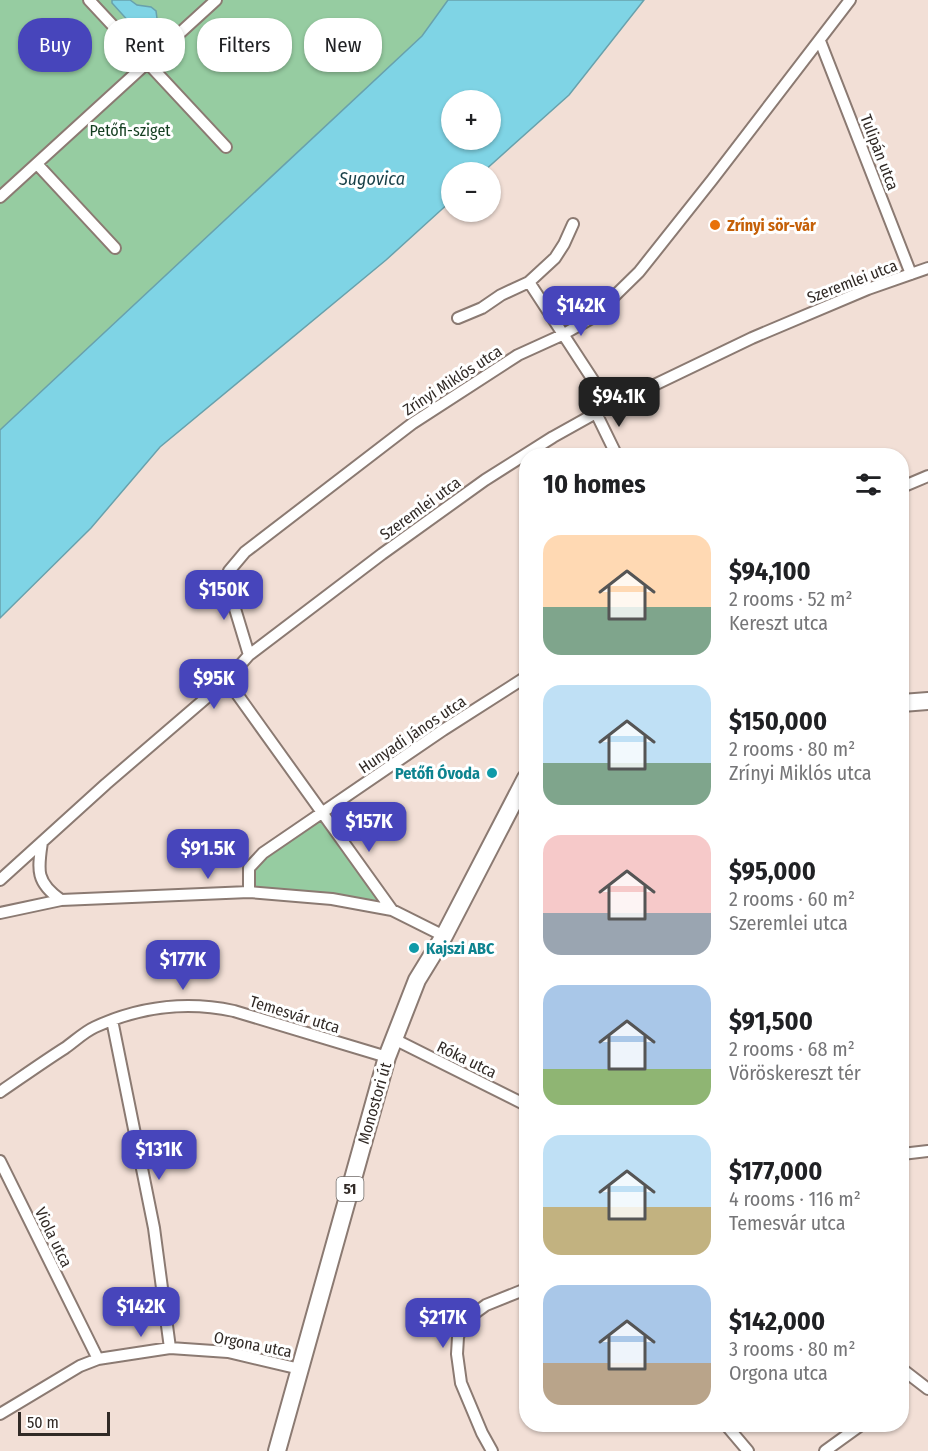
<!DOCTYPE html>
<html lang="en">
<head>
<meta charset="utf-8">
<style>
	body { margin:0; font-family:"Fira Sans Condensed",sans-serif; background:#f2f2f2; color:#202124; height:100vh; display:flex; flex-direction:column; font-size:22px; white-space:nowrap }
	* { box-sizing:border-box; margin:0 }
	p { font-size:20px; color:#757577 }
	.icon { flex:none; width:33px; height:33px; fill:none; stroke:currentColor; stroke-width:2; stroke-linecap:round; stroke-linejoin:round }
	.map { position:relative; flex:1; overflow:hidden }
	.drawer { position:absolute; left:519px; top:448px; width:390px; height:984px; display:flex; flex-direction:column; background:#fff; border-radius:24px; box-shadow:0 2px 4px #0004 }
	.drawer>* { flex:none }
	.banner { position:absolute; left:18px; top:18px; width:411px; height:54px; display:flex; gap:12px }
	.tools { position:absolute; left:441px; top:90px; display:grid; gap:12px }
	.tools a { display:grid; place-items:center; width:60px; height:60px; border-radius:50%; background:#fff; box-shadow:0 2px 4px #0004; font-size:30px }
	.scale { position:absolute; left:18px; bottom:15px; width:92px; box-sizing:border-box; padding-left:6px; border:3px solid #312a26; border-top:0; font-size:16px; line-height:21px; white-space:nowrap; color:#312a26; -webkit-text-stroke:4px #fff; paint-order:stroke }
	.price { position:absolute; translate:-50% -51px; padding:0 14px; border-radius:12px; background:#4745bb; color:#fff; font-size:20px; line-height:39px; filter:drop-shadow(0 2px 3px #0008) }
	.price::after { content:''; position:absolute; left:50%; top:36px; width:18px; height:14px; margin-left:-9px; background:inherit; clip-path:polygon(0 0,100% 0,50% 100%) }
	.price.on { background:#222; color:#fff }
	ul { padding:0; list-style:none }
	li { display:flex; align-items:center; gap:18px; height:150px; padding:0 24px }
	li span { display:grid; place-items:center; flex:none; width:168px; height:120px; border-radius:18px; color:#555 }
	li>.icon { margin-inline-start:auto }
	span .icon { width:72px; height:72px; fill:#fffc; stroke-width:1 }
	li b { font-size:26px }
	h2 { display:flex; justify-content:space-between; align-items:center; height:72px; padding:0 24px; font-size:26px }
	.chip { padding:0 21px; border-radius:24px; background:#fff; box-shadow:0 2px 4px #0004; font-size:21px; line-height:54px }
	.chip.on { background:#4745bb; color:#fff }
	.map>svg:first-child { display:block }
	.green { fill:#96cca1 }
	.water { fill:#7fd4e5; stroke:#68a1ac; stroke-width:1.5; fill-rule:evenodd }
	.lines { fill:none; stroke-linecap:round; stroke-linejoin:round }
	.minor-casing { stroke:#8b7a72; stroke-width:14 }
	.primary-casing { stroke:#8b7a72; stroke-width:20 }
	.minor { stroke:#fff; stroke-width:10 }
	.primary { stroke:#fff; stroke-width:16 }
	.food-dot { fill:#e8710a; stroke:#fff; stroke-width:2 }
	.culture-dot { fill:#0f9aa8; stroke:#fff; stroke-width:2 }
	.labels { text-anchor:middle; stroke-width:6; stroke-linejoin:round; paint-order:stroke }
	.shield { fill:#fff; stroke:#6f6a67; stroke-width:1.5 }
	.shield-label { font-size:15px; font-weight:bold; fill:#312a26 }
	.park-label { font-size:16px; fill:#133e20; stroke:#fff }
	.street-label { font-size:16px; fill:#312a26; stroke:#fff }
	.food-label { font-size:16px; font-weight:bold; fill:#c56008; stroke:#fff; text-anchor:start }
	.culture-label { font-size:16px; font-weight:bold; fill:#0d838f; stroke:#fff; text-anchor:end }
	.water-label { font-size:18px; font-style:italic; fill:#173f47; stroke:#fff }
</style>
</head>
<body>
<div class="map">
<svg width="928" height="1451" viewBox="0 0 928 1451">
	<rect width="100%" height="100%" fill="#f2dfd6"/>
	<path class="green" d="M0,0H448L422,36L0,430Z
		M321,821L382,904L249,892V868L263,853Z"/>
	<path class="water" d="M112,0H130L137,5L151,7L156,11L158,26L148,34L141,35L112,3Z
		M448,0H644L569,95L483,172H452L451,201L386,260L160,447L91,528L0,618V430L422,36ZM452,100H490V140H452Z"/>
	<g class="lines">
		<g class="minor-casing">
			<path id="minor" d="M89,0L226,147
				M820,41L911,274
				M37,164L115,248
				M0,197L216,0
				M529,282L610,406
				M458,318L482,308L501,295L529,282L555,258L564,244L573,224
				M596,413L617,456
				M902,487L928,476
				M249,655L226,579L229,571L245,552L413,423L518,355L562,335L592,318L639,272L712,180L850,0
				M227,680L392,910
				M42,842C38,869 35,882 61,900L249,892L332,899L392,910L444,936
				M0,880L106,784L227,680L249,655L382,554L485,480L553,437L596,413L752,338L868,289L928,268
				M249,892V868L263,853L443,730L526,677
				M0,913L61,900
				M112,1020L154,1228L170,1348
				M394,1039L526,1105
				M0,1092C22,1077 43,1062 65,1048C75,1041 84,1032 95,1027C139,1007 187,1001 234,1011L387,1057
				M902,1154L928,1151
				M0,1161L98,1359
				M902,1369L928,1389
				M0,1414L80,1366L98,1359L170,1348L228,1352L300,1369
				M726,1425L748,1451
				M492,1451L482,1433L461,1383L457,1354L458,1337L464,1321L486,1305L526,1289
				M825,1451L861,1425"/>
		</g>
		<g class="primary-casing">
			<path id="primary" d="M902,703L928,701
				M277,1451L387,1057L417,980L444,936L526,778"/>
		</g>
		<use href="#minor" class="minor"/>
		<use href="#primary" class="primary"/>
	</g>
	<circle class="food-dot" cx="715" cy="225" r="6"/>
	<g class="culture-dot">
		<circle cx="492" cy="773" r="6"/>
		<circle cx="414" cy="948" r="6"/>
	</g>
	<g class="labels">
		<rect class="shield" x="336.5" y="1177" width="27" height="24" rx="4.5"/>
		<g class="shield-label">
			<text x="350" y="1194">51</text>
		</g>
		<g class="park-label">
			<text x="130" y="136">Petőfi-sziget</text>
		</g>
		<g class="street-label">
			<text transform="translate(880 152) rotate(69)" y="6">Tulipán utca</text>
			<text transform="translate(852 281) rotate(-21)" y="6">Szeremlei utca</text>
			<text transform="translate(452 380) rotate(-33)" y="6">Zrínyi Miklós utca</text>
			<text transform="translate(420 508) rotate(-36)" y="6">Szeremlei utca</text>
			<text transform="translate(412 734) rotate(-34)" y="6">Hunyadi János utca</text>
			<text transform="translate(295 1014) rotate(17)" y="6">Temesvár utca</text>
			<text transform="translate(467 1059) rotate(26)" y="6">Róka utca</text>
			<text transform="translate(374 1103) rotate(-74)" y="6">Monostori út</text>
			<text transform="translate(54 1237) rotate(64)" y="6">Viola utca</text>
			<text transform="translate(253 1344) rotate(11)" y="6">Orgona utca</text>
		</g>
		<g class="food-label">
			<text x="727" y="231">Zrínyi sör-vár</text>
		</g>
		<g class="culture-label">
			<text x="480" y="779">Petőfi Óvoda</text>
			<text x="426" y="954" text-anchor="start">Kajszi ABC</text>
		</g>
		<g class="water-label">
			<text x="372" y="185">Sugovica</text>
		</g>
	</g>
</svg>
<div class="tools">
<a>+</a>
<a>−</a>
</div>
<div class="scale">50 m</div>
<b class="price" style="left:581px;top:337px">$142K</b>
<b class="price on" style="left:619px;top:428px">$94.1K</b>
<b class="price" style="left:224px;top:621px">$150K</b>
<b class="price" style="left:214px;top:710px">$95K</b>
<b class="price" style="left:369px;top:853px">$157K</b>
<b class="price" style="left:208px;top:880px">$91.5K</b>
<b class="price" style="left:183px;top:991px">$177K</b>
<b class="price" style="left:159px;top:1181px">$131K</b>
<b class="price" style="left:141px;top:1338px">$142K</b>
<b class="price" style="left:443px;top:1349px">$217K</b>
<div class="banner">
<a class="chip on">Buy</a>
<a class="chip">Rent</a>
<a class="chip">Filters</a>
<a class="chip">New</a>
</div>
<section class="drawer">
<h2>10 homes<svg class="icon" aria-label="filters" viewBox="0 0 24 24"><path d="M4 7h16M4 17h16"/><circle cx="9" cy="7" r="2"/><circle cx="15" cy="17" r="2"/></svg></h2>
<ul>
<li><span style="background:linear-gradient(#ffd9b3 60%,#7fa58c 0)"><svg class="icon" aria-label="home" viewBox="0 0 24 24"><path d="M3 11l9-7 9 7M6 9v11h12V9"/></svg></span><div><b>$94,100</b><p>2 rooms · 52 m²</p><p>Kereszt utca</p></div></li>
<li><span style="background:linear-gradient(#bfe0f5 65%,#7fa58c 0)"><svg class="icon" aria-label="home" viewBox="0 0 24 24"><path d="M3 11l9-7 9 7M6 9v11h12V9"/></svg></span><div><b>$150,000</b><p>2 rooms · 80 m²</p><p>Zrínyi Miklós utca</p></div></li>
<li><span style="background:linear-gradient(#f6c9c9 65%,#9aa5b1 0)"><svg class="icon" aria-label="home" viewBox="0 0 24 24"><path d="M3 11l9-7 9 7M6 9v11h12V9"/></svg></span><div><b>$95,000</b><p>2 rooms · 60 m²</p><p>Szeremlei utca</p></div></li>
<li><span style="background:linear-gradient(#a9c7e8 70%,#8fb573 0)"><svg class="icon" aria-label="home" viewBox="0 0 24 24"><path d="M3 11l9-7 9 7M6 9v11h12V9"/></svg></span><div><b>$91,500</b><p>2 rooms · 68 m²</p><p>Vöröskereszt tér</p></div></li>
<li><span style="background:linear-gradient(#bfe0f5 60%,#c2b280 0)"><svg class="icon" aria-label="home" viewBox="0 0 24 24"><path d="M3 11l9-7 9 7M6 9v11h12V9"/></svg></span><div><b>$177,000</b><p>4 rooms · 116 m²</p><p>Temesvár utca</p></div></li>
<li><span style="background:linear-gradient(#a9c7e8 65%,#b9a48a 0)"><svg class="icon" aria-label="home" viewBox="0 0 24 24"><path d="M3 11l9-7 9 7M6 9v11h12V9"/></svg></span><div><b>$142,000</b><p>3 rooms · 80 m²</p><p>Orgona utca</p></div></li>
</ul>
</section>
</div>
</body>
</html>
